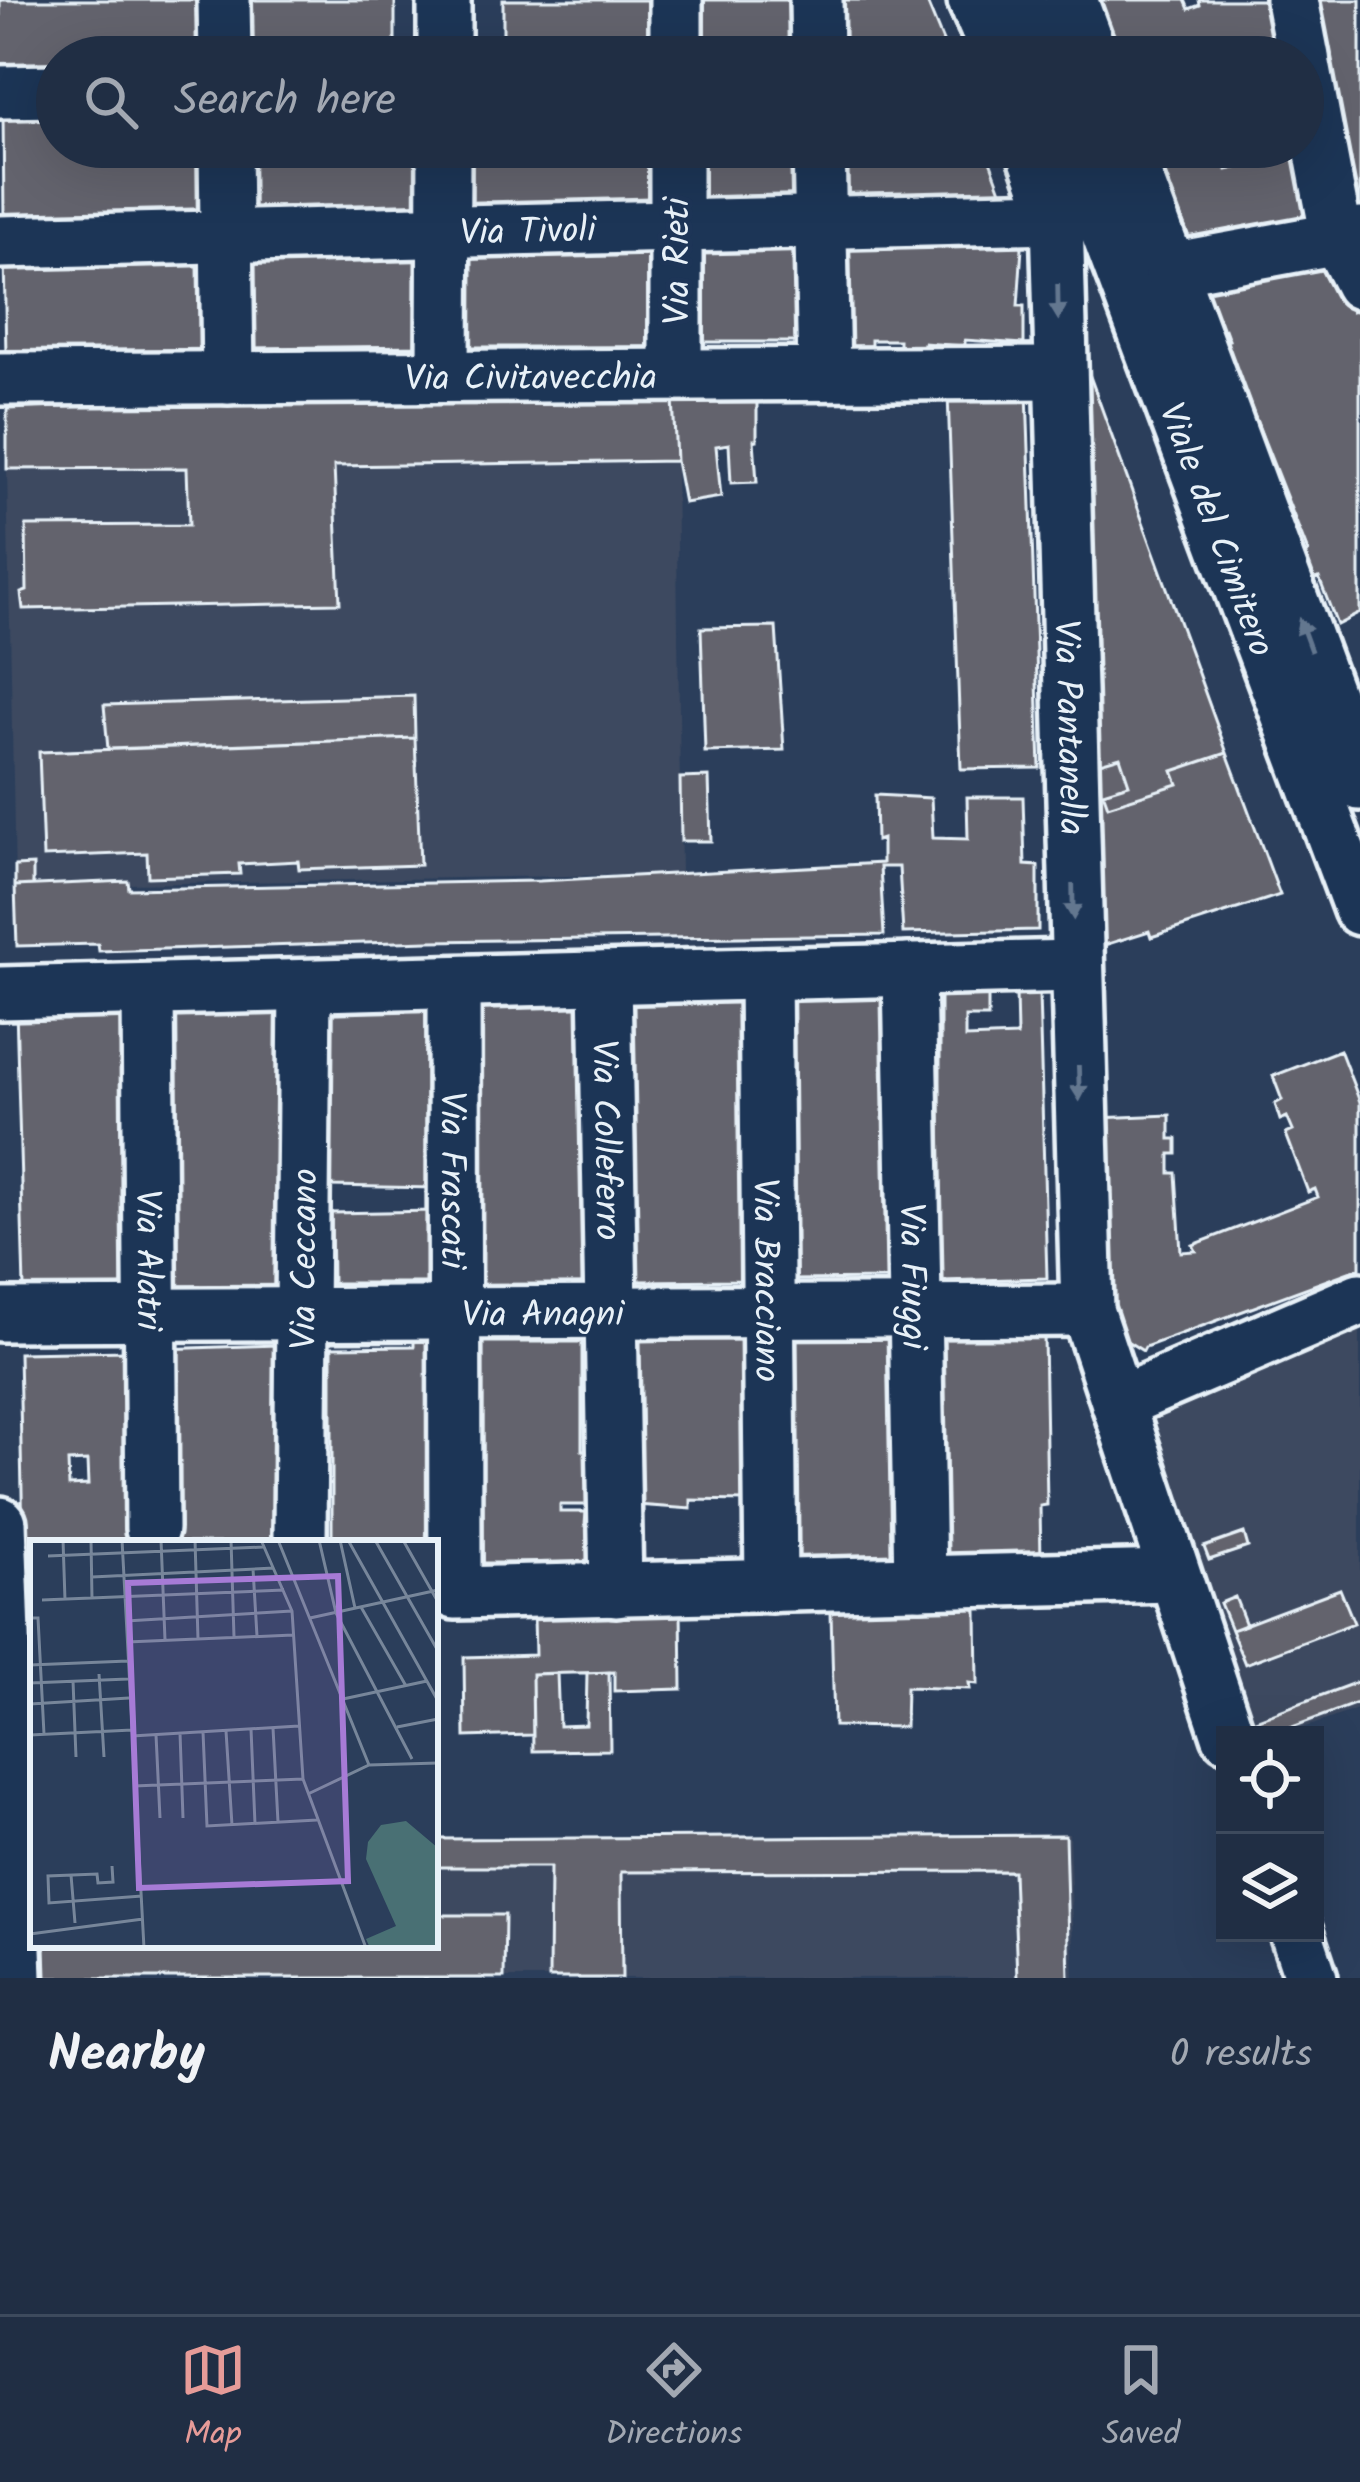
<!DOCTYPE html>
<html lang="en">
<head>
<meta charset="utf-8">
<style>
	:root { --surface:#202e44; --page:#2d3a4f; --text:#f1f3f6; --muted:#a2a8b2; --line:#3d4a5d; --accent:#e69b98 }
	body { margin:0; font-family:Kalam,sans-serif; background:var(--page); color:var(--text) }
	.controls { position:absolute; right:36px; bottom:36px; display:grid; overflow:hidden; border-radius:0px; box-shadow:0 12px 48px #0002 }
	.controls button { width:108px; height:108px; display:grid; place-items:center; padding:0; border:0; border-bottom:3px solid var(--line); background:var(--surface); color:var(--text); font:60px sans-serif }
	.list { margin:0; padding:0; list-style:none }
	h2 { display:flex; justify-content:space-between; align-items:center; height:156px; margin:0; padding:0 48px; font-size:51px }
	h2 small { font-size:39px; font-weight:400; color:var(--muted) }
	.icon { flex:none; width:66px; height:66px; fill:none; stroke:currentColor; stroke-width:2; stroke-linecap:round; stroke-linejoin:round }
	.map { position:relative; flex:none; width:1360px; height:1978px; overflow:hidden }
	.search { position:absolute; background:var(--surface); box-shadow:0 12px 48px #0002; left:36px; right:36px; top:36px; height:132px; display:flex; align-items:center; gap:30px; box-sizing:border-box; padding:0 42px; border-radius:66px; color:var(--muted); font-size:45px }
	.sheet { height:336px; background:var(--surface) }
	nav { display:flex; justify-content:space-around; align-items:center; box-sizing:border-box; height:168px; border-top:3px solid var(--line); background:var(--surface); font-size:33px; color:var(--muted) }
	nav a { display:grid; justify-items:center; gap:6px }
	nav .on { color:var(--accent) }
	.map>svg:first-child { display:block }
	.built { fill:#3c4960 }
	.building { fill:#63646d; stroke:#e8f1f8; stroke-width:3; fill-rule:evenodd }
	.lines { fill:none; stroke-linecap:round; stroke-linejoin:round }
	.minor-casing { stroke:#e8f1f8; stroke-width:60 }
	.minor { stroke:#1d3557; stroke-width:51 }
	.oneway { fill:#64778f }
	.labels { text-anchor:middle; stroke-width:10; stroke-linejoin:round; paint-order:stroke }
	.street-label { font-size:36px; fill:#e8f1f8; stroke:#1d3557 }
	.inset-road { fill:none; stroke:#77869a; stroke-width:3 }
	.view { fill:#a77bd6; fill-opacity:0.15; stroke:#a77bd6; stroke-width:6 }
	.inset-edge { fill:none; stroke:#e8f1f8; stroke-width:6 }
</style>
</head>
<body>
<div class="map">
<svg width="1360" height="1978" viewBox="0 0 1360 1978">
	<rect width="100%" height="100%" fill="#2b3e5b"/>
	<filter id="ink" filterUnits="userSpaceOnUse"><feTurbulence type="fractalNoise" baseFrequency=".00833" numOctaves="2"/><feDisplacementMap in="SourceGraphic" scale="24" xChannelSelector="R" yChannelSelector="G"/><feConvolveMatrix kernelMatrix="1 2 1 2 8 2 1 2 1" color-interpolation-filters="sRGB"/></filter>
	<g filter="url(#ink)">
		<path class="built" d="M676 461 681 874 15 886 7 469Z
			M1360 1326V1708L1284 1735H1250L1148 1422 1165 1396Z
			M1069 1833 1074 1978H40V1945H435V1840Z"/>
		<path class="building" d="M0 0H201V57H57V70L0 71Z
			M236 0H395V57H239Z
			M503 0H654V57H503Z
			M691 0H800L802 57H691Z
			M840 0H926L949 56 842 57Z
			M1094 0H1185L1189 9 1200 5 1199 0H1276L1286 57H1115Z
			M1311 0H1360V219L1352 221Z
			M57 108V147H212V213L4 220 3 110Z
			M242 147H426V206L243 207Z
			M469 147H656L657 201 471 206Z
			M693 147H806L807 203 694 201Z
			M844 147H985L1002 193 845 197Z
			M1152 147H1221L1227 170 1249 165 1246 147H1302L1316 225 1194 249Z
			M840 233H1023L1018 306H1024V344L965 340V346L924 343 923 347 899 348V340H871V347H840Z
			M214 243 216 355H6L4 257Z
			M802 243V342H696L693 246Z
			M663 245 666 347H468L467 248Z
			M244 248H428L429 346 246 348Z
			M1332 260 1352 311 1358 309 1360 314V613L1337 625 1319 578 1313 580 1303 555 1308 552 1225 341 1229 340 1225 329 1218 332 1203 293 1209 291 1207 284Z
			M1087 368 1227 753 1173 771 1178 784 1108 806 1103 792 1129 784 1120 757 1086 767 1068 370Z
			M672 377 749 382V400L757 402V440H754L757 482 731 483 729 444 716 446 721 497 684 503 676 461Z
			M659 386 673 397 676 461 334 466 340 603 23 609 21 593 27 591 26 526 189 525 187 468 7 469V409Z
			M1027 392 1040 768 961 769 948 394Z
			M776 627 784 750 705 752 701 628Z
			M414 696 415 738 108 749 104 705Z
			M415 738 420 865 299 869 298 861 239 864 240 874 148 877 147 853 43 857 39 752Z
			M1227 753 1280 895 1151 937 1149 931 1092 949 1086 767 1120 757 1129 784 1103 792 1108 806 1178 784 1173 771Z
			M709 777 711 841H681L680 778Z
			M875 795 931 798 933 838 968 839 967 797H1023L1025 865 1038 866V930L903 933 899 867H880L884 935 429 941 99 951 98 944 17 946 15 886 128 881 129 889 539 881 882 863V839L876 841Z
			M33 865V885L15 886V866Z
			M891 991 893 1279 786 1280 783 995Z
			M627 992 743 995 742 1280 638 1281Z
			M1016 992 1039 993 1047 1278 940 1281V995H988V1017H965V1038L1017 1036Z
			M277 999 282 1290 175 1288 164 1005Z
			M580 1001 588 1289H479L476 1003Z
			M435 1003V1188L330 1186 327 1007Z
			M127 1008V1287L24 1288 16 1009Z
			M1340 1050 1360 1102V1268L1145 1347 1143 1351 1106 1328 1097 1118 1170 1115V1139H1177V1154H1170V1173H1176L1181 1252 1196 1251 1193 1245 1318 1197 1315 1189 1308 1192 1286 1134 1293 1131 1287 1117 1280 1120 1275 1104 1282 1100 1273 1076Z
			M434 1211V1283H332L331 1213Z
			M692 1331 749 1334 751 1401 744 1400 745 1501 691 1500V1509L637 1505 636 1341 694 1340Z
			M943 1335H1044L1047 1505 1040 1506 1041 1562 943 1563Z
			M891 1337 894 1560H788V1338Z
			M414 1341H439L435 1543H332V1347L414 1346Z
			M481 1342H582V1450H587V1459L592 1460 591 1505H560V1512H586L585 1525H591V1569L546 1568V1563H480Z
			M277 1345 284 1543H170L163 1349Z
			M129 1351 133 1543H33V1584H24L19 1353ZM87 1461 88 1485 69 1486 68 1462Z
			M1244 1533 1248 1547 1209 1560 1204 1547Z
			M1340 1589 1354 1623 1245 1664 1231 1630Z
			M1235 1597 1246 1625 1231 1630 1220 1603Z
			M841 1606H973L977 1611 978 1684 969 1683 970 1689 906 1687 905 1727 834 1726 831 1612H842Z
			M681 1608 682 1689 614 1691V1672L532 1674 533 1735 465 1737 464 1657 535 1655 534 1617 607 1616V1609Z
			M609 1672 610 1750 533 1751 532 1674 557 1673 559 1726 586 1725 587 1673Z
			M1360 1681V1702L1271 1735H1261L1255 1720Z
			M1065 1835 1069 1978H1017L1013 1871 621 1872 622 1978H549L550 1867H435V1839Z
			M435 1915H505L504 1978H46L45 1945H435Z"/>
		<g class="lines">
			<g class="minor-casing">
				<g id="minor">
					<path d="M224 0 225 57"/>
					<path d="M816 0 817 57"/>
					<path d="M974 0 999 57"/>
					<path d="M1019 0 1041 57"/>
					<path d="M1071 0 1092 57"/>
					<path d="M1292 0 1303 57"/>
					<path d="M444 57V0"/>
					<path d="M676 57V0"/>
					<path d="M1303 59 1337 238 1360 283"/>
					<path d="M0 92 57 91"/>
					<path d="M225 147 228 378"/>
					<path d="M819 147 824 374"/>
					<path id="s1" d="M1032 147 1057 217 1087 1310 1228 1735"/>
					<path id="s2" d="M1075 147 1360 909"/>
					<path d="M1125 147 1360 784"/>
					<path id="s3" d="M0 242 1057 217"/>
					<path d="M1170 269 1360 234"/>
					<path d="M676 374V147"/>
					<path d="M443 376 444 147"/>
					<path id="s4" d="M0 379 1060 373"/>
					<path id="s5" d="M909 970 920 1582"/>
					<path id="s6" d="M765 974 771 1586"/>
					<path id="s7" d="M605 978 616 1590"/>
					<path id="s8" d="M454 982 455 1593 1173 1576"/>
					<path id="s9" d="M148 990 152 1529"/>
					<path d="M0 993 1075 966"/>
					<path id="s10" d="M0 1315 1087 1310"/>
					<path d="M1118 1403 1360 1299"/>
					<path d="M0 1523 16 1978"/>
					<path id="s11" d="M300 1535 305 986"/>
					<path d="M1296 1933 1311 1978"/>
				</g>
			</g>
			<use href="#minor" class="minor"/>
		</g>
		<defs><path id="oneway-solid" d="M-6-.8H1V-3.2L6.5 0L1 3.2V.8H-6Z" transform="scale(3)"/></defs>
		<g class="oneway">
			<use href="#oneway-solid" transform="translate(1058 302) rotate(89)"/>
			<use href="#oneway-solid" transform="translate(1305 635) rotate(-110)"/>
			<use href="#oneway-solid" transform="translate(1073 902) rotate(89)"/>
			<use href="#oneway-solid" transform="translate(1079 1083) rotate(88)"/>
		</g>
	</g>
	<g class="labels">
		<g class="street-label">
			<text dy="13" stroke="none"><textPath href="#s3" startOffset="528">Via Tivoli</textPath></text>
			<text transform="translate(676 261) rotate(-90)" y="13">Via Rieti</text>
			<text dy="13" stroke="none"><textPath href="#s4" startOffset="531">Via Civitavecchia</textPath></text>
			<text dy="13" stroke="none"><textPath href="#s2" startOffset="408">Viale del Cimitero</textPath></text>
			<text dy="13" stroke="none"><textPath href="#s1" startOffset="585">Via Pantanella</textPath></text>
			<text dy="13" stroke="none"><textPath href="#s7" startOffset="162">Via Colleferro</textPath></text>
			<text dy="13" stroke="none"><textPath href="#s8" startOffset="198">Via Frascati</textPath></text>
			<text dy="13" stroke="none"><textPath href="#s9" startOffset="270">Via Alatri</textPath></text>
			<text dy="13" stroke="none"><textPath href="#s11" startOffset="276">Via Ceccano</textPath></text>
			<text dy="13" stroke="none"><textPath href="#s5" startOffset="306">Via Fiuggi</textPath></text>
			<text dy="13" stroke="none"><textPath href="#s6" startOffset="306">Via Bracciano</textPath></text>
			<text dy="13" stroke="none"><textPath href="#s10" startOffset="543">Via Anagni</textPath></text>
		</g>
	</g>
	<g transform="translate(30 1540)">
		<rect width="408" height="408" fill="#2b3e5b"/>
		<path d="M376 281 408 308V408H340L336 399 366 386 336 319 338 302 351 285Z" fill="#497074"/>
		<path class="inset-road" d="M33 0 35 60M61 0 62 59M92 0 114 408M131 0 135 100M165 0 168 99M201 0 204 97M231 0 262 71 273 239 336 408M248 0 339 225M289 0 306 73 382 219M310 0 325 68M318 0 408 161M345 0 408 111M373 0 408 62M18 16 233 7M223 29 227 96M62 37 244 28M12 60 254 50M331 67 376 146M0 78H8L14 194M280 78 408 50M96 81 262 71M97 102 263 95M0 125 98 121M69 134 74 217M43 141 46 217M0 143 98 139M313 159 397 141M0 164 99 158M367 187 408 179M243 188 248 282M221 189 225 284M196 191 202 285M173 192 177 286 287 280M150 193 153 278M0 195 102 190M126 195 130 278M102 196 269 186M104 246 273 239M278 254 339 225 408 223M82 326 83 342 68 343 67 334 18 336 19 363 112 356M41 335 45 383M0 394 113 379"/>
		<path class="view" d="M308 36 318 341 109 348 98 43Z"/>
		<rect width="408" height="408" class="inset-edge"/>
	</g>
</svg>
<div class="controls">
<button><svg class="icon" aria-label="locate" viewBox="0 0 24 24"><circle cx="12" cy="12" r="6"/><path d="M12 2v4M12 18v4M2 12h4M18 12h4"/></svg></button>
<button><svg class="icon" aria-label="layers" viewBox="0 0 24 24"><path d="M12 4l9 5-9 5-9-5zM3 14l9 5 9-5"/></svg></button>
</div>
<div class="search"><svg class="icon" aria-label="search" viewBox="0 0 24 24"><circle cx="10" cy="10" r="6"/><path d="M15 15l6 6"/></svg>Search here</div>
</div>
<section class="sheet">
<h2>Nearby<small>0 results</small></h2>
<ul class="list">
</ul>
</section>
<nav>
<a class="on"><svg class="icon" aria-label="map" viewBox="0 0 24 24"><path d="M3 6l6-2 6 2 6-2v14l-6 2-6-2-6 2zM9 4v14M15 6v14"/></svg>Map</a>
<a><svg class="icon" aria-label="directions" viewBox="0 0 24 24"><path d="M12 3l9 9-9 9-9-9zM9 14v-3h6M13 9l2 2-2 2"/></svg>Directions</a>
<a><svg class="icon" aria-label="saved" viewBox="0 0 24 24"><path d="M7 4h10v16l-5-4-5 4z"/></svg>Saved</a>
</nav>
</body>
</html>
